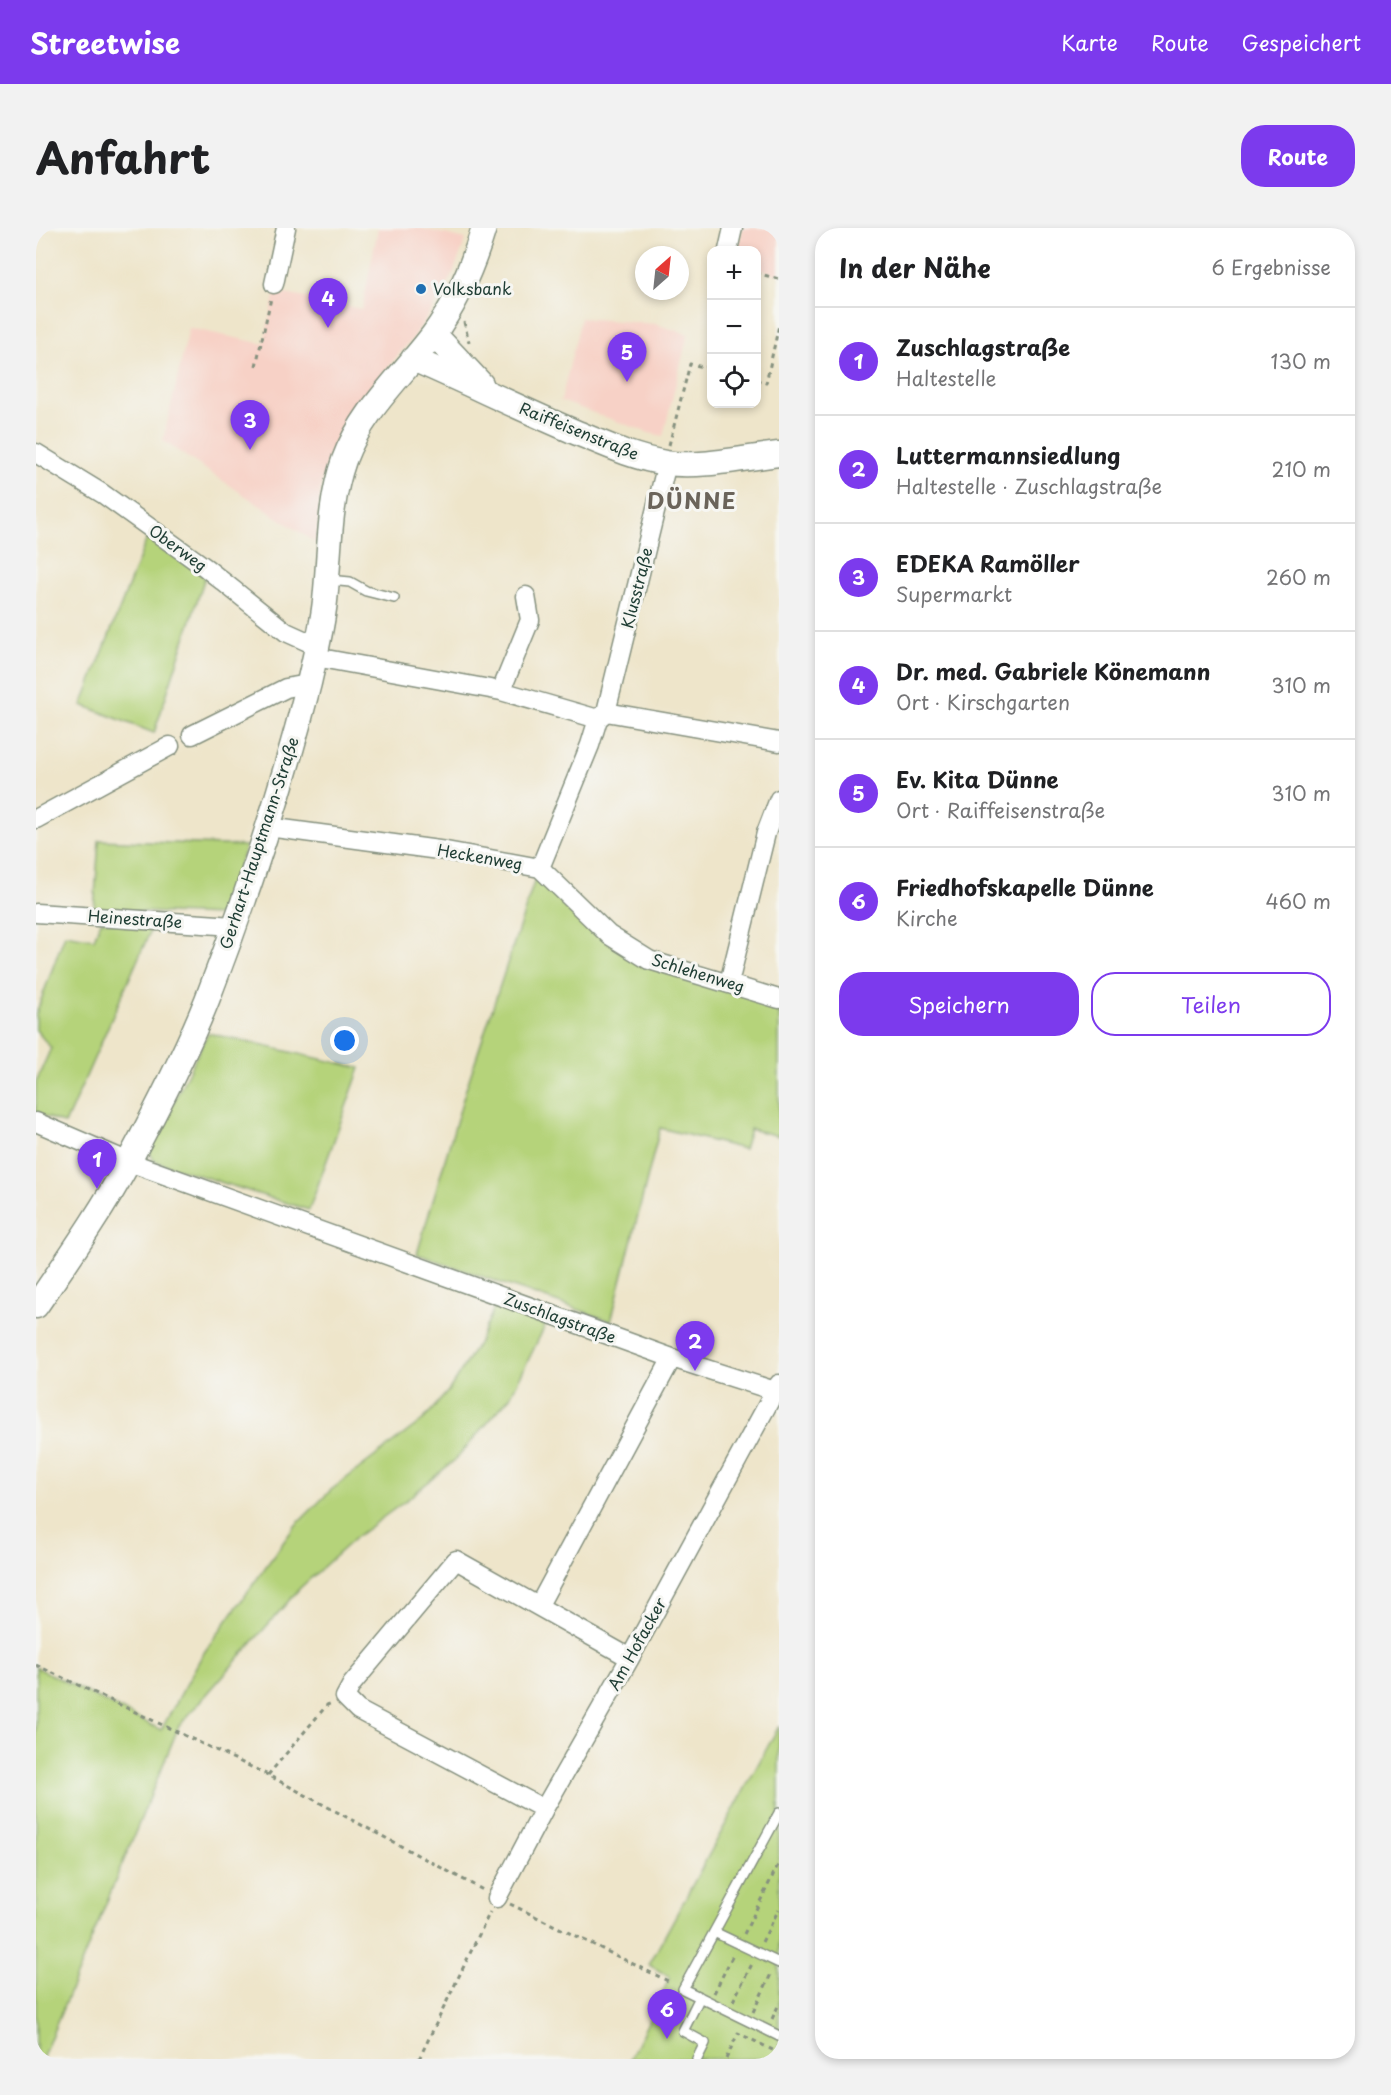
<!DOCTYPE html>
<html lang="de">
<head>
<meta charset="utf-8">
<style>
	:root { --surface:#fff; --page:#f2f2f2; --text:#202124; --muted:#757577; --line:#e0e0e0; --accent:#7c3aed }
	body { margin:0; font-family:"Playpen Sans",sans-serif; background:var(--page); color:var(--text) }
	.controls { position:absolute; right:18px; top:18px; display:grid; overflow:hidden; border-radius:12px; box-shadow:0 3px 9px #0003 }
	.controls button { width:54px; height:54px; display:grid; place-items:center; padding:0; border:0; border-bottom:2px solid var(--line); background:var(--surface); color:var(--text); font:30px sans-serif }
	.compass { position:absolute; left:599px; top:18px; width:54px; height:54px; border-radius:50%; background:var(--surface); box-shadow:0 3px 9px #0003; rotate:27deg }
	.you { position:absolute; left:309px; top:813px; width:21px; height:21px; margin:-15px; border:4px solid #fff; border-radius:50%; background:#1a73e8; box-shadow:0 0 0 9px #1a73e833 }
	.badge { display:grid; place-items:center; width:39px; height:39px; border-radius:50%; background:var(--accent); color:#fff; font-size:20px; font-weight:700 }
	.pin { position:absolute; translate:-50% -50px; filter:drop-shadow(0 2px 3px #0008) }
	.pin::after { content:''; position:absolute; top:32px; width:21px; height:18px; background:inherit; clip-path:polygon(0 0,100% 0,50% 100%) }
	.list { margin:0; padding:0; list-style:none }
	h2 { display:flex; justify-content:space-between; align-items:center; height:78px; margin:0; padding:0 24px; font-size:26px }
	h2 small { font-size:20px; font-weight:400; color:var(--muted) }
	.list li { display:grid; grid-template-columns:39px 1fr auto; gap:18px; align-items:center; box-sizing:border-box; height:108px; padding:0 24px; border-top:2px solid var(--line) }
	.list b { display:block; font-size:22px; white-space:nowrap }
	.list p { margin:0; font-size:20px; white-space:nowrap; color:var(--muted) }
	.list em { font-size:20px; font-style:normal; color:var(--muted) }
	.actions { display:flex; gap:12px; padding:18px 24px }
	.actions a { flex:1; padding:14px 0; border:2px solid var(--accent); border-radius:24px; text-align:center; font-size:21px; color:var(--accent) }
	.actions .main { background:var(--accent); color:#fff }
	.icon { flex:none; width:33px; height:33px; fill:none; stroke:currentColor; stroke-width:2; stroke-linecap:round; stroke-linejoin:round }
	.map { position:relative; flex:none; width:743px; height:1831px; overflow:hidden; border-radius:24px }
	header { display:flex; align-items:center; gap:36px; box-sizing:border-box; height:84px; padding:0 30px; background:var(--accent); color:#fff }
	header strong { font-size:28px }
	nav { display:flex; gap:33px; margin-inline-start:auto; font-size:21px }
	.intro { display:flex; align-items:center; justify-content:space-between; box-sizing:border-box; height:144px; padding:0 36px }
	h1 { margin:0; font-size:42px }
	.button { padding:15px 27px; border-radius:24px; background:var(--accent); color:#fff; font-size:21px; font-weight:700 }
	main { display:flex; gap:36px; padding:0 36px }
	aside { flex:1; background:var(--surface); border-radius:24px; box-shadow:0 3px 9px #0003 }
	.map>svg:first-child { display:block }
	.built { fill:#f7d1c6 }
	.green { fill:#b5d37a; stroke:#6a8857; stroke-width:1.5 }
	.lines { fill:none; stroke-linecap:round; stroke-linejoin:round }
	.lane-casing { stroke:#86917f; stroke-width:12 }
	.street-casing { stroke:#86917f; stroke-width:21 }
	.secondary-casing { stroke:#86917f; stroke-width:27 }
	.path { stroke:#86917f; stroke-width:3; stroke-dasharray:4.5 4.5; stroke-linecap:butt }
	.lane { stroke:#fff; stroke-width:9 }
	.street { stroke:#fff; stroke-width:18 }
	.secondary { stroke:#fff; stroke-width:24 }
	.poi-dot { fill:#1f6fb2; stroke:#f6f6f2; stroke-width:2 }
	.labels { text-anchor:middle; stroke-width:6; stroke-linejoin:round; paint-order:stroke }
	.poi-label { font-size:16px; fill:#1f3d34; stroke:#f6f6f2; text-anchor:start }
	.street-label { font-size:16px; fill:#1f3d34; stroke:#f6f6f2 }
	.district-label { font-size:22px; font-weight:bold; letter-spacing:1.5px; fill:#6b645a; stroke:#f6f6f2 }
</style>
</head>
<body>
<header>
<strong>Streetwise</strong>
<nav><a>Karte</a><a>Route</a><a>Gespeichert</a></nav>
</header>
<div class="intro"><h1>Anfahrt</h1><a class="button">Route</a></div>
<main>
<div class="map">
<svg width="743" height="1831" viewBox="0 0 743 1831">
	<rect width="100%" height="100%" fill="#f6f6f2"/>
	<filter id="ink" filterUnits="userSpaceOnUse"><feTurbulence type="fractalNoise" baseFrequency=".0167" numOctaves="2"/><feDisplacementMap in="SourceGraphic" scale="12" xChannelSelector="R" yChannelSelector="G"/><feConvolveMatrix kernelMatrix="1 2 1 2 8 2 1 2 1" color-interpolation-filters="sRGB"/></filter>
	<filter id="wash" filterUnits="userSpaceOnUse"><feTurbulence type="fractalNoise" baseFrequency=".008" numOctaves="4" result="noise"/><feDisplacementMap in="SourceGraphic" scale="24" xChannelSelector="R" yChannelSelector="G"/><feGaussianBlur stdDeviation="1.35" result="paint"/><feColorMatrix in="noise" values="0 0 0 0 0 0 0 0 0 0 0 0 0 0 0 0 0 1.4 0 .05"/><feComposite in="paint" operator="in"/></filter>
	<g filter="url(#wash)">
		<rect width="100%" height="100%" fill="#eee5ca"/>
		<path class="built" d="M342 0H384L430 11 417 45 395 83 377 110 327 168 304 202 292 230 285 257 280 315 127 213 153 100 228 116 239 64 326 81Z
			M707 0H743V47L721 40 720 22H701Z
			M545 90 619 96 652 106 627 208 613 205 525 173Z"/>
		<path class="green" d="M112 308 169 349 118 505 46 477Z
			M63 612 210 618 185 687 58 682Z
			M501 645 571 710 743 776V908L714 901 708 921 624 900 575 1093 381 1026 429 864Z
			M65 693 117 697 29 896 0 885V854L15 820 0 802V786L29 706 58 711Z
			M172 805 324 840 273 982 118 933 113 923Z
			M460 1076 511 1094 474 1169 420 1231 368 1274 320 1309 264 1360 143 1498 6 1831H0V1439L125 1502 167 1426 259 1298 295 1262 388 1191 413 1162 443 1114Z
			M743 1498V1831H594L634 1749 613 1737Z"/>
	</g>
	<g filter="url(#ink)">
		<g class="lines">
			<g class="lane-casing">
				<path id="lane" d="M293 352 314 354 330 363 358 370
					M743 1585 647 1761 743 1808
					M678 1704 743 1735
					M661 1831 669 1815 647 1803 664 1769"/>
			</g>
			<g class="street-casing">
				<path id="street" d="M692 22 697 0
					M238 56 250 0
					M0 225 67 266 170 340 250 404 281 418
					M279 429 465 463 562 491
					M465 463 494 392 490 368
					M570 484 743 514
					M156 507 250 460 272 456
					M0 591 134 518
					M232 599 410 623 504 640
					M504 640 554 517 562 491 570 484 631 235
					M504 640 573 707 613 732 743 771
					M0 685 198 698
					M693 755 730 605 743 571
					M0 894 93 934 636 1130 739 1163 743 1156
					M503 1377 636 1130
					M508 1581 322 1482 309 1469 316 1456 420 1332 594 1430
					M461 1670 508 1581 594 1430 739 1163"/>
			</g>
			<g class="secondary-casing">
				<path id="secondary" d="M398 106 445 156
					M377 131C432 155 485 181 539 204 568 216 598 230 630 235 663 240 709 230 743 226
					M0 1078C32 1031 66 983 93 933 121 881 149 827 171 772 211 669 246 562 273 455 279 428 286 401 289 373 294 327 292 277 308 232 326 183 366 148 397 107 420 76 437 37 448 0"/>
			</g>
			<path class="path" d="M720 45 743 51
				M428 94 433 114
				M220 138 235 70
				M720 152 730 155 743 97
				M633 217 654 136 676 141
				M0 1437 232 1547 447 1662
				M232 1547 291 1477 296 1475
				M474 1676 632 1753
				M708 1706 743 1635
				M726 1714 743 1681
				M678 1765 698 1725
				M697 1773 717 1734
				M717 1784 736 1744
				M736 1791 743 1776
				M383 1831 454 1684
				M690 1831 702 1805 743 1825"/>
			<use href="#lane" class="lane"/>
			<use href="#street" class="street"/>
			<use href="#secondary" class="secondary"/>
		</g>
	</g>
	<circle class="poi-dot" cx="385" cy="61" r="6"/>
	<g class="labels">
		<g class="poi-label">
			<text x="397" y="67">Volksbank</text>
		</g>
		<g class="street-label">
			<text transform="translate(543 203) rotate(22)" y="6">Raiffeisenstraße</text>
			<text transform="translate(142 320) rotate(36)" y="6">Oberweg</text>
			<text transform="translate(601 360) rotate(-76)" y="6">Klusstraße</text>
			<text transform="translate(223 615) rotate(-72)" y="6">Gerhart-Hauptmann-Straße</text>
			<text transform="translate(444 629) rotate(10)" y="6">Heckenweg</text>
			<text transform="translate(99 691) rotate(4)" y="6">Heinestraße</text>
			<text transform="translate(662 745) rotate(17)" y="6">Schlehenweg</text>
			<text transform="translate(524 1090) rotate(20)" y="6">Zuschlagstraße</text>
			<text transform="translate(601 1416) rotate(-61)" y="6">Am Hofacker</text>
		</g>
		<g class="district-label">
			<text x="656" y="281">DÜNNE</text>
		</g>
	</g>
</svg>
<div class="controls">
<button>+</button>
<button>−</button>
<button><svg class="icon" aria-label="locate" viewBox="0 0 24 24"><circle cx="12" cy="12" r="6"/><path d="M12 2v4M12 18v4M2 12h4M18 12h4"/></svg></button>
</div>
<svg class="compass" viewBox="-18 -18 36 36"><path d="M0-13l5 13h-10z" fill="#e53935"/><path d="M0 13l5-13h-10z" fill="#757577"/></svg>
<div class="you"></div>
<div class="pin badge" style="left:61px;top:961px">1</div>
<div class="pin badge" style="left:659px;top:1143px">2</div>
<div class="pin badge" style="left:214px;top:222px">3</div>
<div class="pin badge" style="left:292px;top:100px">4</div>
<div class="pin badge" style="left:591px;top:154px">5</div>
<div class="pin badge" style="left:631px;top:1811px">6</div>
</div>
<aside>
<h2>In der Nähe<small>6 Ergebnisse</small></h2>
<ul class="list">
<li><span class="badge">1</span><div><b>Zuschlagstraße</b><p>Haltestelle</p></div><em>130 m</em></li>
<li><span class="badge">2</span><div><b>Luttermannsiedlung</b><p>Haltestelle · Zuschlagstraße</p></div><em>210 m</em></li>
<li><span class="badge">3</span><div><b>EDEKA Ramöller</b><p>Supermarkt</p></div><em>260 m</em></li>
<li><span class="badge">4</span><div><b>Dr. med. Gabriele Könemann</b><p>Ort · Kirschgarten</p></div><em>310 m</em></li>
<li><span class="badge">5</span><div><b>Ev. Kita Dünne</b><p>Ort · Raiffeisenstraße</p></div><em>310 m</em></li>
<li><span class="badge">6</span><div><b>Friedhofskapelle Dünne</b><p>Kirche</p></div><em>460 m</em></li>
</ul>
<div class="actions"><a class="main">Speichern</a><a>Teilen</a></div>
</aside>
</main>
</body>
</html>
